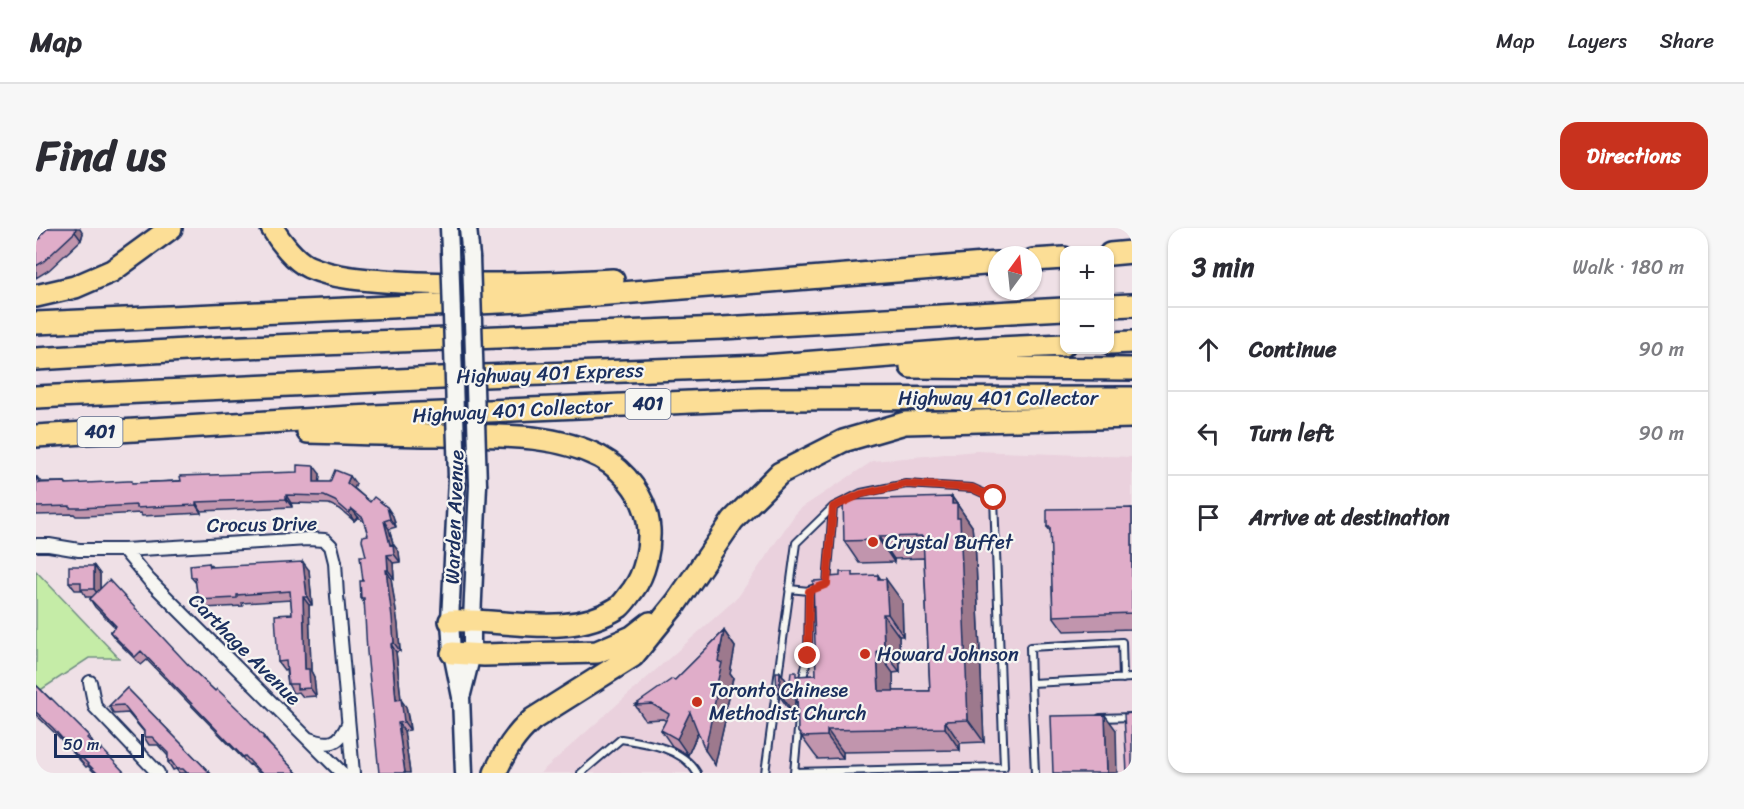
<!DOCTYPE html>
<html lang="en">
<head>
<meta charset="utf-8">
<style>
	:root { --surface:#fff; --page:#f7f7f7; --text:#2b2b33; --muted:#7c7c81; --line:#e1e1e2; --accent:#c8321e }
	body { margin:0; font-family:Sriracha,sans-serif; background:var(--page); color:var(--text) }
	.controls { position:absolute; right:18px; top:18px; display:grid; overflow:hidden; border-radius:12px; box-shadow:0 2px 4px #0004 }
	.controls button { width:54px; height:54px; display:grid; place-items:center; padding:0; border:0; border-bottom:2px solid var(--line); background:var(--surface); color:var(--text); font:30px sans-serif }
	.compass { position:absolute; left:952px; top:18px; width:54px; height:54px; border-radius:50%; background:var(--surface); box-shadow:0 2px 4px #0004; rotate:15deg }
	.scale { position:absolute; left:18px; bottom:15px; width:90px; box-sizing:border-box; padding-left:6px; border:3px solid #1b2f5e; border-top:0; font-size:16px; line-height:21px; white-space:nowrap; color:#1b2f5e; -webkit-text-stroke:4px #f6f6f2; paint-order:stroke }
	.stop { position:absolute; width:18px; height:18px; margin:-14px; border:4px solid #c8321e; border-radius:50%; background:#fff }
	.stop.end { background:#c8321e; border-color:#fff; box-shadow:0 2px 6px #0008 }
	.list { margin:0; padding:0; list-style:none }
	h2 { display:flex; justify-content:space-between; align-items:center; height:78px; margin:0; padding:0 24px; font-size:26px }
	h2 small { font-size:20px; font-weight:400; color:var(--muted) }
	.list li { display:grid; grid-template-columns:39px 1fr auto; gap:18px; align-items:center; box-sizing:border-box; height:84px; padding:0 24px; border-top:2px solid var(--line) }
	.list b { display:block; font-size:22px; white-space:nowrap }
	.list em { font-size:20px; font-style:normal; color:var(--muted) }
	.icon { flex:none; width:33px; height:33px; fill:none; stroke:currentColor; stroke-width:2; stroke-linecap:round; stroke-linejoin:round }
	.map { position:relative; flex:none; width:1096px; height:545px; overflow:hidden; border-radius:18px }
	header { display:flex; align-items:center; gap:36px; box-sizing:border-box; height:84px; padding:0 30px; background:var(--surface); border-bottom:2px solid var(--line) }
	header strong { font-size:28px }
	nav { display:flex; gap:33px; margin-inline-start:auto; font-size:21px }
	.intro { display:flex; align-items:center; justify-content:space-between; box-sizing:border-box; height:144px; padding:0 36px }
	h1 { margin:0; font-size:42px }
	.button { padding:15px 27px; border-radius:18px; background:var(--accent); color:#fff; font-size:21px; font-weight:700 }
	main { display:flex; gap:36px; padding:0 36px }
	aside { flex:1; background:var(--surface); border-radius:18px; box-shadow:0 2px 4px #0004 }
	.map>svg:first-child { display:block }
	.built { fill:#ead1dd }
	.green { fill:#c5eca7; stroke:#708e82; stroke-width:1.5 }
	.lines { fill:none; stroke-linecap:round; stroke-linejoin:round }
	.lane-casing { stroke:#1b2f5e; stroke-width:10 }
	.street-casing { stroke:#1b2f5e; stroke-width:16 }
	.secondary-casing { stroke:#1b2f5e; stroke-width:21 }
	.highway-casing { stroke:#1b2f5e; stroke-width:26 }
	.lane { stroke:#f6f6f2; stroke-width:6 }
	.street { stroke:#f6f6f2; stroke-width:12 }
	.secondary { stroke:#f6f6f2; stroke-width:16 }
	.highway { stroke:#fcde96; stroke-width:21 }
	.secondary-bridge-casing { stroke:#1b2f5e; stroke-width:21; stroke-linecap:butt }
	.secondary-bridge { stroke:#f6f6f2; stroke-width:16 }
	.wall { fill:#c195ad; stroke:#1b2f5e; stroke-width:1.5 }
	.shaded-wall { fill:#9d798d; stroke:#1b2f5e; stroke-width:1.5 }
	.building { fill:#e0adc9; stroke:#1b2f5e; stroke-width:1.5 }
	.route { stroke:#c8321e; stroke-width:8 }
	.poi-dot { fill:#c8321e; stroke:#f6f6f2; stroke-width:2 }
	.labels { text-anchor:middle; stroke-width:4.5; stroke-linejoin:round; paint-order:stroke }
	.shield { fill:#f6f6f2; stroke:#5d6b8a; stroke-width:1.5 }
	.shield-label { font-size:18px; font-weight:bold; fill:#1b2f5e }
	.street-label { font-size:20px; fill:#1b2f5e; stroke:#f6f6f2 }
	.poi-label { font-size:20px; fill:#1b2f5e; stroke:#f6f6f2; text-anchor:start }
</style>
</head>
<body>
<header>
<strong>Map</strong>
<nav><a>Map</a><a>Layers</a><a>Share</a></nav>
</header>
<div class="intro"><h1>Find us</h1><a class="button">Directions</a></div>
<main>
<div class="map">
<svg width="1096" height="545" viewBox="0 0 1096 545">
	<rect width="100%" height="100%" fill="#efe0e6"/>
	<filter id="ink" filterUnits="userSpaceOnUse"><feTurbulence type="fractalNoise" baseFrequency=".0167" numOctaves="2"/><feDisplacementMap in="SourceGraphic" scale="12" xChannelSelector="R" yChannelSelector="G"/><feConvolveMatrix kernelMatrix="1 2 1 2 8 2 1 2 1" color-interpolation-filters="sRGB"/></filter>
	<g filter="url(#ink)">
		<path class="built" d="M940 223 1096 229V545H504L702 369 762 282 837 233Z"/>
		<path class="green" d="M0 343 83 430H53L0 465Z"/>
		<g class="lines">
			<g class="lane-casing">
				<path id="lane" d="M753 361 773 363
					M995 455 994 419 1086 414 1087 451
					M1064 490 1096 489
					M758 544 968 539 958 270 936 260 870 256 825 265 797 279 791 356 773 362 772 428 766 454
					M545 545 585 511C611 515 647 520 661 545
					M729 545 760 315 797 279
					M758 545 763 491
					M999 545 995 455 1096 450"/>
			</g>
			<g class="street-casing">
				<path id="street" d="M0 317H13L43 322H88L272 311 289 312 295 318 299 334 301 368 317 545
					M88 322 113 352 306 545
					M54 454 59 479 122 545
					M273 511C293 518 303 517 312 496"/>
			</g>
			<g class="secondary-casing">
				<path id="secondary" d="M413 0 414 22
					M432 0 435 29
					M421 250 414 393 416 425 425 469 428 545
					M426 466 436 426V392L442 257"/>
			</g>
			<g class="highway-casing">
				<path id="highway" d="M236 0C244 13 259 33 273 39 301 51 333 52 363 54 434 58 505 56 577 52
					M1074 26 1096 24
					M997 32 1028 30
					M0 68 39 59 76 43 135 0
					M1074 78 1096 77
					M0 95 485 73 961 35
					M1074 115 1096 114
					M0 131 183 120 686 100 1028 81
					M875 139 1096 141
					M0 169 448 148 728 138 942 121 1028 117
					M272 204C316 205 360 207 404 207 457 208 516 204 564 229 590 243 611 271 613 301 614 321 609 346 597 362 593 367 588 375 583 379 532 412 469 390 414 393
					M0 208 315 189 723 171 1096 170
					M416 425 448 427 561 424 596 409 614 395
					M459 545C469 523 479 507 497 491L597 428 640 375 697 292 744 245 807 213 869 195 1096 189"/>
			</g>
			<use href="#lane" class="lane"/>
			<use href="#street" class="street"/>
			<use href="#secondary" class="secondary"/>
			<use href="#highway" class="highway"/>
			<g class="secondary-bridge-casing">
				<path id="secondary-bridge" d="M414 22 421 250
					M435 29 442 257"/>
			</g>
			<use href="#secondary-bridge" class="secondary-bridge"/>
		</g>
		<path class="wall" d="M12 0 47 5 45 12 13 42 0 50V13L5 11Z
			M284 246 283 254 320 256 318 260 334 274 357 288 360 299 353 301 357 316 363 324 364 334 357 335 358 350H355L362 397 364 423 360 424 365 472 370 479 373 493 374 502 368 503 374 545 328 375 325 370 332 307 328 294 322 289 318 293 304 281 293 276 255 275 256 279 165 283V285L106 288 104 285 49 288H40L38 286 0 287V249H1L5 254H29L31 256 98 255Z
			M916 269 936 298 937 308 939 312 948 514 924 515V522L807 524V530L782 531 778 526 762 504 761 475 759 472 758 486H756L741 464 744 444 754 458 762 448 780 447 793 352 820 348 845 351 866 373 867 408H863L864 444 857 445V463H894L888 330 858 331V334L823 335 808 313Z
			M1096 280V401L1028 403 1017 388 1015 304 1011 299Z
			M173 335 176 339 273 342 276 377H273L275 443 278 449 280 468 267 469 263 464 257 465 252 456 250 441 248 442 242 434 256 386 255 372 206 375 207 378 167 380 162 372 160 355 155 349Z
			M58 338 64 346V361L159 444 228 509 234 517 261 545H223L214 536 213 537 111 432 105 437 80 412 74 404 79 399 59 379 54 371 56 369H50L46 362H39L33 354Z
			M688 403 699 419 694 446 697 450 689 482 691 484 679 537 662 505 652 527 636 518 625 502 630 493 627 491 609 492 599 477 639 452Z
			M0 457 53 508 58 517 64 523 89 545H59L52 538 50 539 22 508 0 487Z
			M91 460 174 545H143L140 541 137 542 132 534V528L122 517H113L108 509V504L92 485 78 486 73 478Z"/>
		<path class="shaded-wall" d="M39 0H44L47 5 45 12 39 4Z
			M278 238 284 246 283 262 278 254Z
			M314 248 320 256 317 263 311 255Z
			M250 267 255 275 256 279 250 271Z
			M916 269 936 298 937 308 939 312 948 514 932 492Z
			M160 274 165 283V285L160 277Z
			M351 279 357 288 360 299 354 291Z
			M316 281 322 289 318 293 313 285Z
			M348 293 353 301 357 316 363 324 364 334 358 326 354 317Z
			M843 309 858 331V334L843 312Z
			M351 327 357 335 358 350 352 342Z
			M267 334 273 342 276 377 271 369Z
			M58 338 64 346V369L58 361Z
			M350 342 355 350 362 397 364 423 358 415Z
			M842 347 851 360 850 351 866 373 867 408 852 386 842 351Z
			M267 369 273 377 275 443 278 449 280 468 274 460 269 441Z
			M847 386 863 408 864 444 848 423Z
			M688 403 699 419 694 446 697 450 689 482 691 484 679 537 669 522 682 433Z
			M355 416 360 424 365 472 370 479 374 502 368 494 360 472Z
			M841 423 857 445 858 484 843 463Z
			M744 444 758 463H753L759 472 758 486 743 464Z
			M654 484 664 499 652 527 641 511Z
			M1069 487 1080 502 1081 545H1071Z
			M909 493 924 515V522L909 500Z
			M362 495 368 503 374 545H369Z
			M791 502 807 524V530L791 508Z"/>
		<path class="building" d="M12 0H40L39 4 7 34 0 38V13L5 10 3 9Z
			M261 237 278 238V254H294L299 242 314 248 311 255 334 274 338 269 351 279 354 291 348 293 354 317 357 316 358 326 351 327 352 342H350L356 389 358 415 355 416 360 472 365 471 367 485 368 494 362 495 369 545H343L331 424 328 370H325L324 353H327L324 328H330L326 312 327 308 332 307 327 290 316 281 313 285 299 273 288 268 250 267V271L160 274V277L116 279 100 280V277L44 280H34V278L0 279V249H1L3 255 29 254 30 256 92 253H96V255L145 253 144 248 261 244Z
			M916 269V276H921V290H924L932 492 909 493V500L791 502V508L767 509 762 504 761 463H753L755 444H760V448L780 447 777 353 793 352V349L804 348V344H817V348L842 347V351H850L852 386H847L848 423H841L843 463H894L887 308 843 309V312L808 313 807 272Z
			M1096 280V385L1017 388 1014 299H1011V281Z
			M267 334 271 369H267L269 441H273L274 460 261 461V456H252L250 433 242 434 239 387 256 386 254 363 201 367V370L162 372 159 349H155L154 337 173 335 174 339Z
			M33 338H58V361H45V354H33Z
			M73 352 159 444 179 463 181 461 205 484 228 509 227 510 261 545H225L209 528 207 529 105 423 99 429 74 404 80 398 54 371Z
			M688 403 682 433 686 435 678 468 680 469 669 522 654 484 641 511 625 502 633 486 616 476 599 477 636 451 639 452Z
			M740 444H744L743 464H741Z
			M0 457 14 471 15 470 53 508 51 510 64 523 66 521 89 545H61L46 530 44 531 17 500 0 484Z
			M91 460 174 545H151L147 541H141L135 533 132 534V525L116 509H108V503L87 477 73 478Z
			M1096 485V545H1091L1088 486Z
			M1069 487 1071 545H1017L1015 488Z"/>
	</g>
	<g class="lines" filter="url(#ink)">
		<path class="route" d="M772 428 773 363 791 356 797 279 825 266 870 256 936 260 958 270"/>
	</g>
	<g class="poi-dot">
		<circle cx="837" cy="314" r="6"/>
		<circle cx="829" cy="426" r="6"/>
		<circle cx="661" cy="474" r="6"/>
	</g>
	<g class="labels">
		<g class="shield">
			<rect x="589.5" y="161" width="45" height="30" rx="4.5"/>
			<rect x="41.5" y="189" width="45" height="30" rx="4.5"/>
		</g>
		<g class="shield-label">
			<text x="612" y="182">401</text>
			<text x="64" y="210">401</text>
		</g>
		<g class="street-label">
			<text transform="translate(514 145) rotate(-2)" y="7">Highway 401 Express</text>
			<text x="962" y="177">Highway 401 Collector</text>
			<text transform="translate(476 182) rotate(-3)" y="7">Highway 401 Collector</text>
			<text transform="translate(418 289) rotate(-88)" y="7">Warden Avenue</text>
			<text transform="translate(226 296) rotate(-1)" y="7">Crocus Drive</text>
			<text transform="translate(209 421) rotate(45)" y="7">Carthage Avenue</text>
		</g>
		<g class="poi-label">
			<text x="849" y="321">Crystal Buffet</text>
			<text x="841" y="433">Howard Johnson</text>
			<text x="673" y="469">Toronto Chinese<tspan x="673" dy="23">Methodist Church</tspan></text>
		</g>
	</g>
</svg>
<div class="controls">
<button>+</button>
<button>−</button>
</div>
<svg class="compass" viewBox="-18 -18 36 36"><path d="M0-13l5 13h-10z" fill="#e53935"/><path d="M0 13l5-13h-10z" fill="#7c7c81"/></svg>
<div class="scale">50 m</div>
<div class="stop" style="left:958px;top:270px"></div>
<div class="stop end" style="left:772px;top:428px"></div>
</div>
<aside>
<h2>3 min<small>Walk · 180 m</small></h2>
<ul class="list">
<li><svg class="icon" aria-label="ahead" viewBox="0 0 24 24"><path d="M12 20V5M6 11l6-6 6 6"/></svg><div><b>Continue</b></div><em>90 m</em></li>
<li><svg class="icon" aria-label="left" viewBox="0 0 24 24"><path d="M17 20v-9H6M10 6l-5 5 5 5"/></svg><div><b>Turn left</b></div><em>90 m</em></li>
<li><svg class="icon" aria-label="arrive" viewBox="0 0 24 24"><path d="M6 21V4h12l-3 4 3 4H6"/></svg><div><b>Arrive at destination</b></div></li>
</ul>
</aside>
</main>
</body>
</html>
